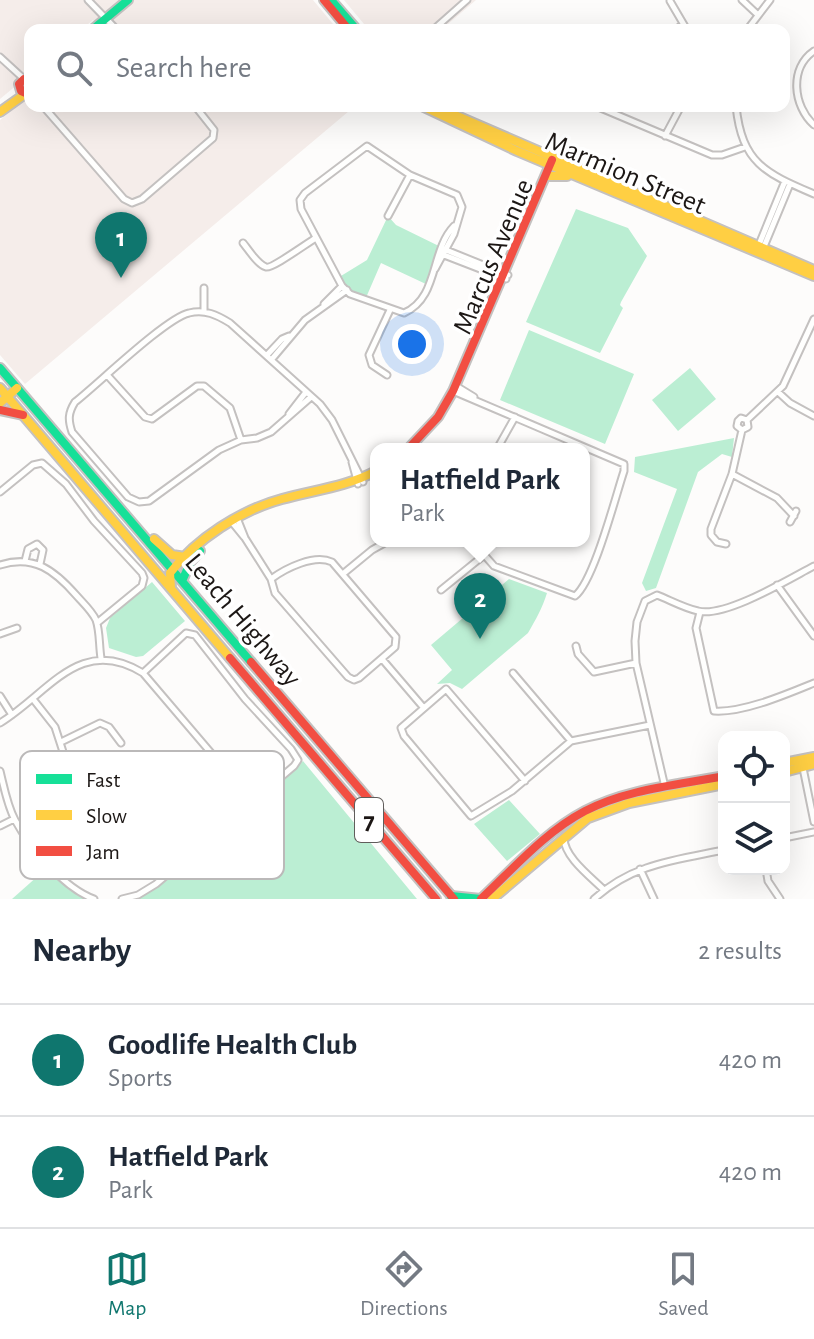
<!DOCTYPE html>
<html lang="en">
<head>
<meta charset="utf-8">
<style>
	:root { --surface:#fff; --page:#f6f6f7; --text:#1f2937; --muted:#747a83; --line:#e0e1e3; --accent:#0f766e }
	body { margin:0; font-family:"Alegreya Sans",sans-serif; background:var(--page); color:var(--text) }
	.controls { position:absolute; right:24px; bottom:24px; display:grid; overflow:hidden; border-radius:16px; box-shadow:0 8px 32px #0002 }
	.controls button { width:72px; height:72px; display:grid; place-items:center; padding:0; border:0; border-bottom:2px solid var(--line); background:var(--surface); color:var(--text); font:40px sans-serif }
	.you { position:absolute; left:412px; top:344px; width:28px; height:28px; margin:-20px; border:6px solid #fff; border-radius:50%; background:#1a73e8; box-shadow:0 0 0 12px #1a73e833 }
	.badge { display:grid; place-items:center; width:52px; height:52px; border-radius:50%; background:var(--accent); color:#fff; font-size:26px; font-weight:700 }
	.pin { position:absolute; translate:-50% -66px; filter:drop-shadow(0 2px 4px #0008) }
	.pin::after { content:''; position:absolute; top:42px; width:28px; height:24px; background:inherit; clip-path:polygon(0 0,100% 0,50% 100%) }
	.popup { position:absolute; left:370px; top:443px; width:220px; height:104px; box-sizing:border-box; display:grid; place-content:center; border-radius:16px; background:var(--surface); filter:drop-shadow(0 2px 6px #0005); font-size:26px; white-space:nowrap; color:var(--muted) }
	.popup b { font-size:30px; color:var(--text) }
	.popup::after { content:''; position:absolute; left:50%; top:100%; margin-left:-16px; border:16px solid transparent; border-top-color:var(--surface) }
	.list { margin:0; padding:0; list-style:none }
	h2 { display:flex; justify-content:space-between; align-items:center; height:104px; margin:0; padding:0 32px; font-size:34px }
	h2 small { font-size:26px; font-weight:400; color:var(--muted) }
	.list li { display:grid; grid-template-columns:52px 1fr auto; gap:24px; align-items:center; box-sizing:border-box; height:112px; padding:0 32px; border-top:2px solid var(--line) }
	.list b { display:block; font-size:30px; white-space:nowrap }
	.list p { margin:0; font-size:26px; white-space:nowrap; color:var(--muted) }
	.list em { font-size:26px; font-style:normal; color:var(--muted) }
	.icon { flex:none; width:44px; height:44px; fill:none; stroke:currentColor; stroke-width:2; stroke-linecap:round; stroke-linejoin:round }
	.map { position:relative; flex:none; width:814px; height:899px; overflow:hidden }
	.search { position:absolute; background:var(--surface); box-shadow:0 8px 32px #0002; left:24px; right:24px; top:24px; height:88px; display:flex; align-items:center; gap:20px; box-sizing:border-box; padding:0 28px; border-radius:16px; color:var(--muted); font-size:30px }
	.sheet { height:328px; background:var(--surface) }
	nav { display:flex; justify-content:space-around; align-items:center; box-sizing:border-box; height:112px; border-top:2px solid var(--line); background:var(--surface); font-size:22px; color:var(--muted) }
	nav a { display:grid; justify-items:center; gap:4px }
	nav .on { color:var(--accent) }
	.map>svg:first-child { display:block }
	.built { fill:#f5edea }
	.green { fill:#bbeed3 }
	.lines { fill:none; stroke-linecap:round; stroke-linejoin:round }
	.street-casing { stroke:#c4c1c0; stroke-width:9 }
	.fast-casing { stroke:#c4c1c0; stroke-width:12 }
	.slow-casing { stroke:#c4c1c0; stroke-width:12 }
	.jam-casing { stroke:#c4c1c0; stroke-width:12 }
	.street { stroke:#fffffe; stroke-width:5 }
	.fast { stroke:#16e098; stroke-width:8 }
	.slow { stroke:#ffcf43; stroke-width:8 }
	.jam { stroke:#f24e42; stroke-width:8 }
	.labels { text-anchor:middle; stroke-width:7; stroke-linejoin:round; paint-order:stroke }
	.shield { fill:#fff; stroke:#605d5b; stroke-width:2 }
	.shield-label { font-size:26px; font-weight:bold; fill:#1c1715 }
	.street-label { font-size:28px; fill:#1c1715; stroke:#fff }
	.key { fill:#fff; stroke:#bbb9b9; stroke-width:2 }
	.key-label { font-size:22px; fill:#1c1715 }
</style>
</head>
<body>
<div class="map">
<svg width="814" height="899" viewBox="0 0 814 899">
	<rect width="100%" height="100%" fill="#fdfcfb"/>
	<path class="built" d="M0 0H313L338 30H103L93 20 81 30H30V74L0 99Z
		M344 0H476L441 30H369Z
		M30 95V106H355L25 384 0 355V120Z"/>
	<path class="green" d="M576 209 628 228 647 256 621 302 620 305 623 308 600 353 526 322Z
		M388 216 396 225 447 250 428 285 381 263 365 300 350 294 336 279 367 260Z
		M529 330 634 374 605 444 500 400Z
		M690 368 716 399 678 431 652 400Z
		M734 438 732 457 722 454 698 472 656 588 646 591 642 583 677 489 634 472 635 457Z
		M509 579 547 593C542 609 536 619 528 633L462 689 450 683 437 684 452 670 431 645Z
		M152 582 185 621 143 656 136 657 109 648 106 628 110 618Z
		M303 761 417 899H133L154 889Z
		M509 800 540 834 507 861 474 824Z
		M48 867 70 890 86 899H12Z"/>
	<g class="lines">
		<g class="street-casing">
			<path id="street" d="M88 0 117 30
				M742 0 757 14
				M670 1 687 30
				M433 30 467 0
				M676 30 683 24
				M747 30 770 0
				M814 51C789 68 793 106 814 125
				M0 57 24 79
				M43 106 124 199 132 203 142 199 213 138 214 130 195 106
				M596 106 712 155H722L745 147
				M736 106C742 163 765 173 814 194
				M665 136 681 106
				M388 216 410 175
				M243 243C249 250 257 264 266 267 272 269 307 243 316 238
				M758 247 785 181
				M763 249 790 184
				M446 250 508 275
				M444 255 506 279
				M435 269 454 234 462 207 457 195 410 175 367 146 305 193 300 200 301 209 342 286 350 294 404 313C439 298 430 251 454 226
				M204 288V311
				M324 304 342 286
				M267 355 282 339 289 336
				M272 359 305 320 347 290
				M387 375 372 365 369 355 390 310
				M108 376 145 417 152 419 197 386H204L230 408 241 440
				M456 386 474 397
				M453 391 624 464V471C615 498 594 581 575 596L494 566 472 541
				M778 392 790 403 814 416
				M311 397 271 432 257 438 241 440 219 450 149 501 139 502 128 497 72 432C68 420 68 413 75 402 98 384 166 318 189 313 205 309 217 315 230 323L320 404 332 420 363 482
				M289 414 306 392
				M742 430 737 426 738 421 741 418 747 420
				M497 449 515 417
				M352 462 358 484
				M732 474 777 498 794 516
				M0 492 33 465 42 463 66 484 94 521 142 573 144 578 142 586 97 623
				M237 518 245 538 271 579 275 593 348 677 354 680 359 678 395 647 396 637 332 562C314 554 286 568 271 579
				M231 521 244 537
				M790 522 796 511
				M726 544 717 542 711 535V529L732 474 742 430 748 427 747 420 783 386 814 319
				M25 561 28 549 37 544 43 550 40 564
				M0 565C34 554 55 571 76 595 83 603 92 611 96 620 100 631 99 646 101 658
				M344 573 372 550 388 541
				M777 585 814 636
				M441 590 483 556
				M700 612 696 628 714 711C743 713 787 694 814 683
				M0 634 17 628
				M576 646 578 654 594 672 636 663
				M382 659 423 707
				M513 673 571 741
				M0 696 12 715
				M33 699 55 727 75 789 88 803 106 811H128L159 796 210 753
				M0 723C49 693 80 634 143 673L252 801
				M61 742 100 723 109 727 121 743
				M803 768 814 822
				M0 771C4 787 7 805 15 820 30 848 64 888 94 899
				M525 781 446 689 401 728 404 736 471 816 512 791 571 741 650 725
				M665 787 636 663 635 641 637 622 645 601 657 595C670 600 684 608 698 611 725 618 789 579 814 566
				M0 826 14 819
				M112 829 113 812
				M564 838C564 857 591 877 604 890
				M784 838 814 832
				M640 869 654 899
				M766 869 768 881 780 899
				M122 899 138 895 156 884 294 766 298 760 291 749 245 699 195 635 186 633 143 673
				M594 899C632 864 675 860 724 850"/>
		</g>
		<g class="fast-casing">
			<path id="fast" d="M331 0 357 30
				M92 30 128 0
				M0 368 251 662
				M182 581 191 561 200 551
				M451 896 481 899"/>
		</g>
		<g class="slow-casing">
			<path id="slow" d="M422 106 517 151 814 276
				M434 106 814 270
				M0 112 25 94
				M550 176H567
				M0 388 230 658
				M0 403 17 388
				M154 539 172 555 185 557
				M171 588 170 573C196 539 241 510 282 499 314 490 346 487 376 471
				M784 763 814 757
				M784 772 814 764
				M492 899 588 818 629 803 724 784"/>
		</g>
		<g class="jam-casing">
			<path id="jam" d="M324 0 349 30
				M28 94 21 91 19 84 24 79H30
				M0 410 23 415
				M408 449 438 417 453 391 552 160
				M230 658 436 899
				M251 662 454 899
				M481 899C514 868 545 832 585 811 627 789 678 785 724 776"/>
		</g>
		<use href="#street" class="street"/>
		<use href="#fast" class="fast"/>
		<use href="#slow" class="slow"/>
		<use href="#jam" class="jam"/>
	</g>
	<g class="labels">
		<rect class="shield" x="355" y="798" width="28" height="44" rx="6"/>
		<g class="shield-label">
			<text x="369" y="829">7</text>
		</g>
		<g class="street-label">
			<text transform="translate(626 172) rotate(23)" y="10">Marmion Street</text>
			<text transform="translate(492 256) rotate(-67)" y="10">Marcus Avenue</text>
			<text transform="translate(244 619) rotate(50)" y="10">Leach Highway</text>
		</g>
	</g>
	<rect x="20" y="751" width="264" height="128" rx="12" class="key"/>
	<rect x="36" y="774" width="36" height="10" fill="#16e098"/>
	<rect x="36" y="810" width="36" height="10" fill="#ffcf43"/>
	<rect x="36" y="846" width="36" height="10" fill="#f24e42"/>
	<g class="key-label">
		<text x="86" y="787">Fast</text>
		<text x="86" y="823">Slow</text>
		<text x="86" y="859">Jam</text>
	</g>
</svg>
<div class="controls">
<button><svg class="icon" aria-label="locate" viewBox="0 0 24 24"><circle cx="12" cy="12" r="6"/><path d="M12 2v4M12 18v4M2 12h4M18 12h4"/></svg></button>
<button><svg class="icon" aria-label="layers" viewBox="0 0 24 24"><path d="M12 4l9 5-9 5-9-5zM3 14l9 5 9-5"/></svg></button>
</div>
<div class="you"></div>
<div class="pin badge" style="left:121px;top:278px">1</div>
<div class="pin badge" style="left:480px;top:639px">2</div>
<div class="popup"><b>Hatfield Park</b>Park</div>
<div class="search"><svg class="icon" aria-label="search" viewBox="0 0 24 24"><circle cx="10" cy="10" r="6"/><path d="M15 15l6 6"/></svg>Search here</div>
</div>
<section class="sheet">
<h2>Nearby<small>2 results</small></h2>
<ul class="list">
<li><span class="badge">1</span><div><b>Goodlife Health Club</b><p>Sports</p></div><em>420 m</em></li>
<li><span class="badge">2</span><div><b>Hatfield Park</b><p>Park</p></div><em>420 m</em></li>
</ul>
</section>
<nav>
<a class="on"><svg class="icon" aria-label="map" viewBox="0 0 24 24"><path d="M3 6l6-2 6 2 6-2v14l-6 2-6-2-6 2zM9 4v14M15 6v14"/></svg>Map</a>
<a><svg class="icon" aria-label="directions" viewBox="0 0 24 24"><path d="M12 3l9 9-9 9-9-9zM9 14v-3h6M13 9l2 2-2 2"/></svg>Directions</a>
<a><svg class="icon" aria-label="saved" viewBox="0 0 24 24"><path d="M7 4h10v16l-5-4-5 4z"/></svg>Saved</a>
</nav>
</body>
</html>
